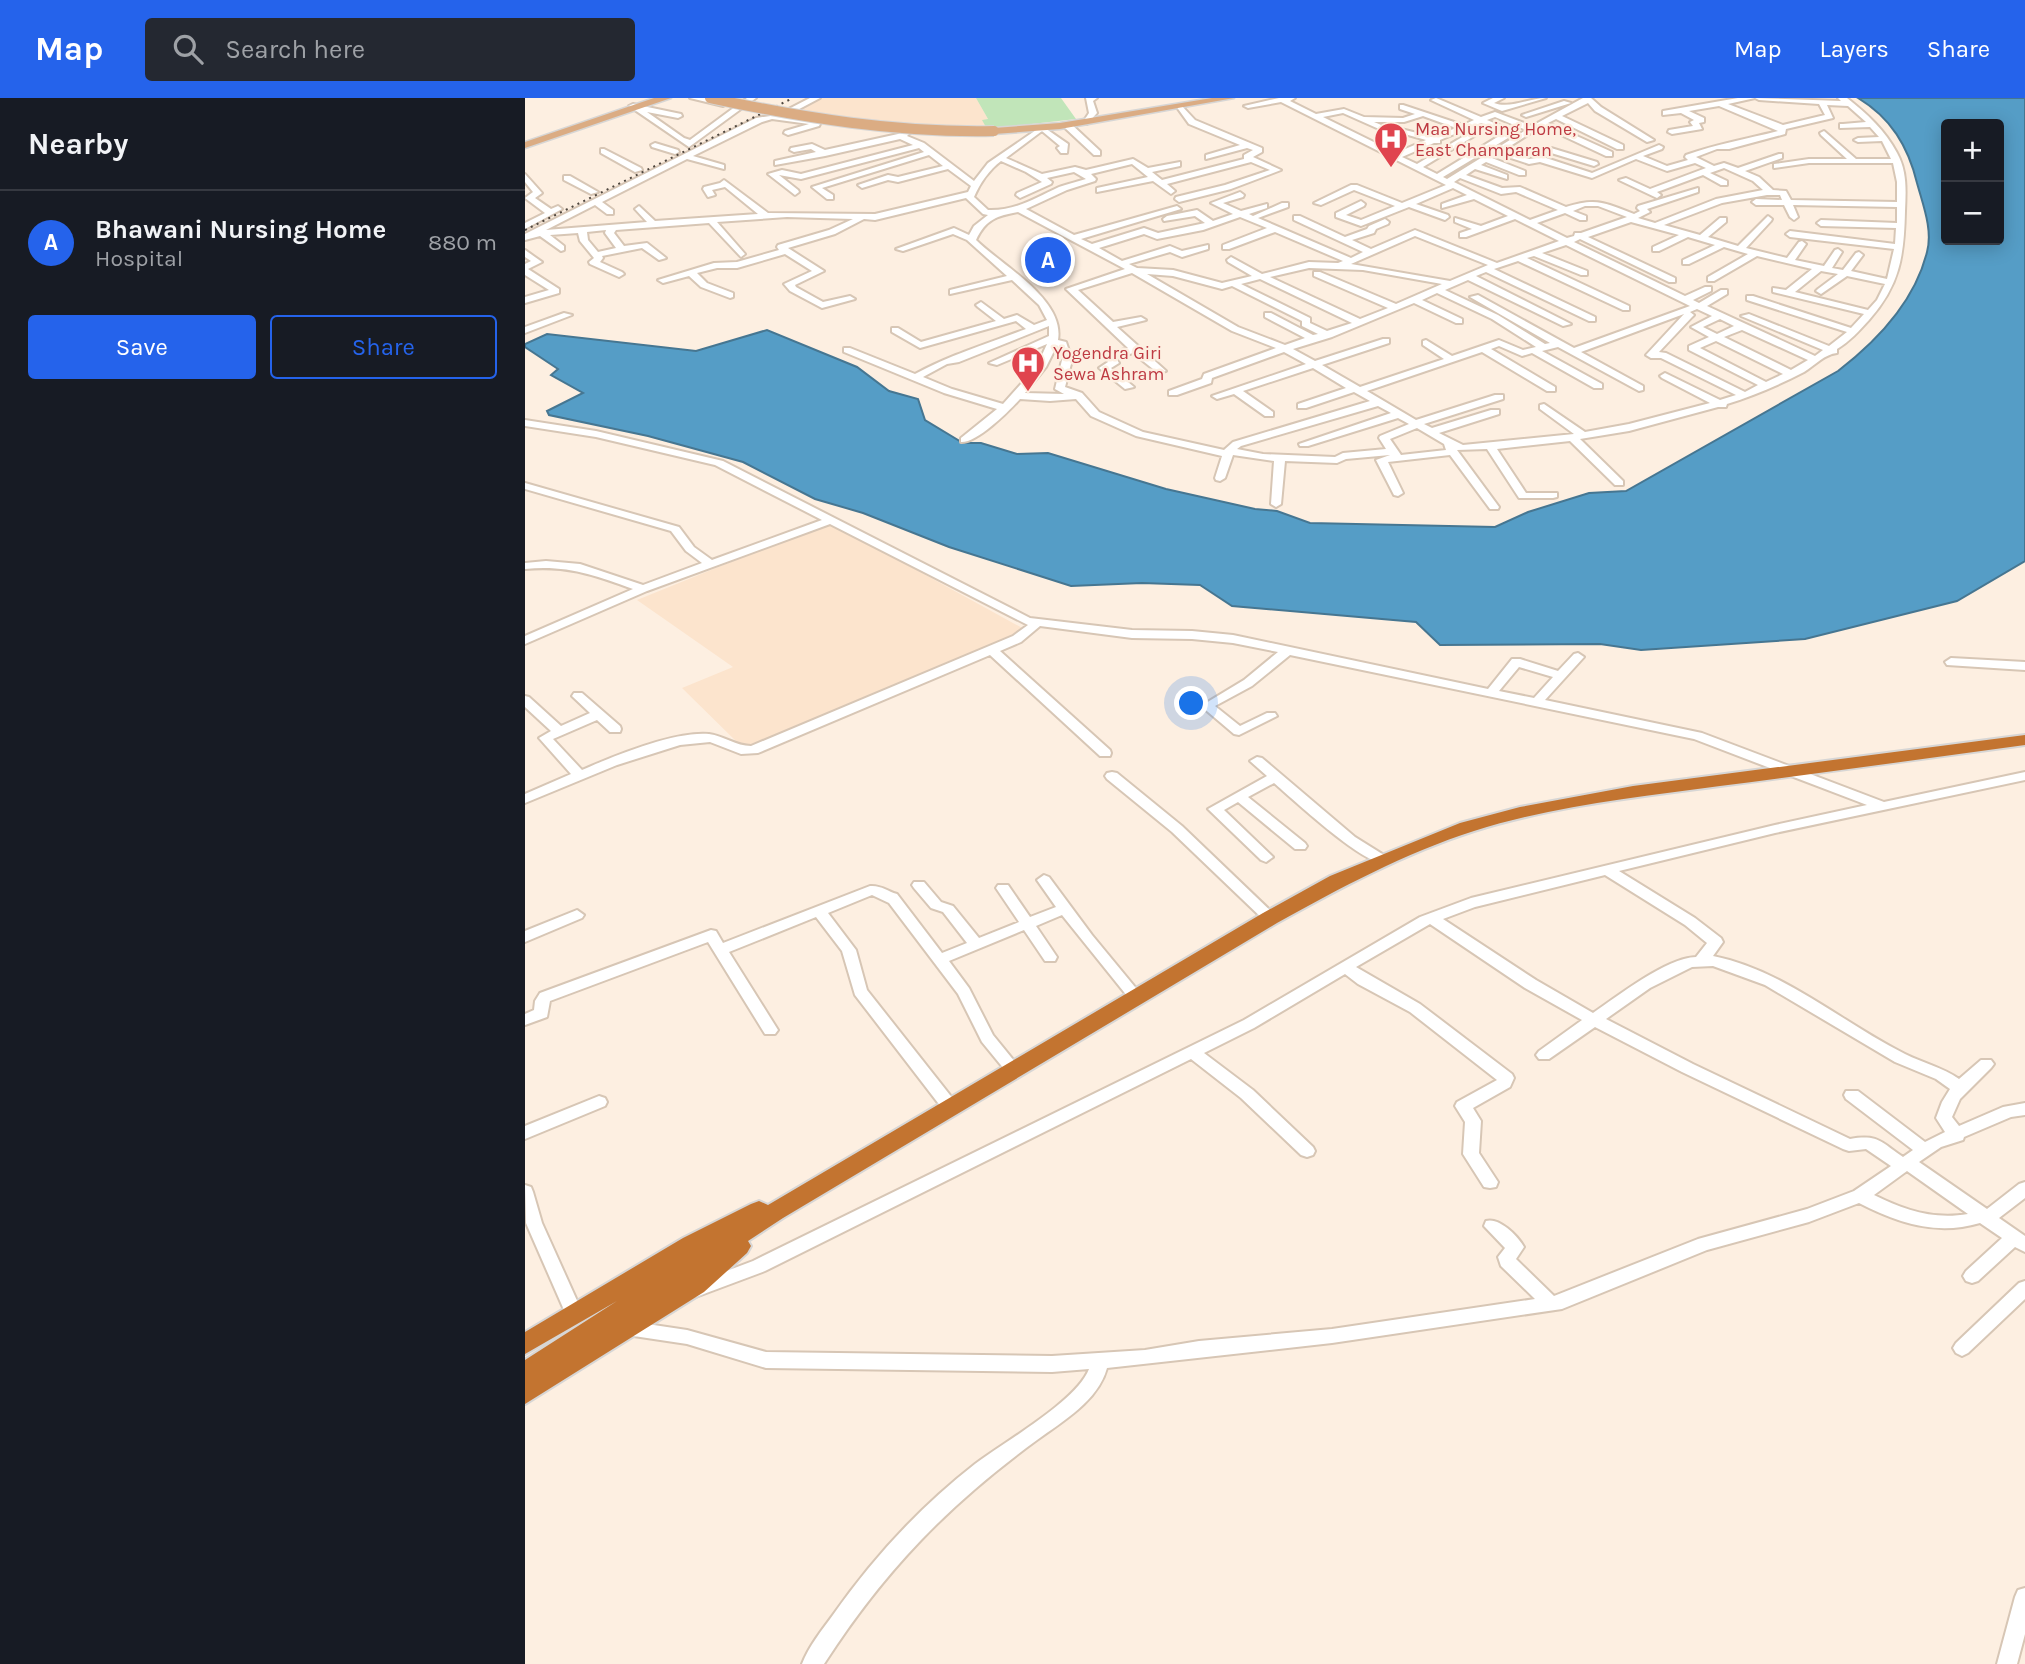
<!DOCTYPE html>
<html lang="en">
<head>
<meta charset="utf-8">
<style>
	:root { --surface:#171b24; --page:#242831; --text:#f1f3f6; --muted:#9ea1a6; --line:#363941; --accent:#2563eb }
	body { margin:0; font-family:Karla,sans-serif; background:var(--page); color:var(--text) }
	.controls { position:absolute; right:21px; top:21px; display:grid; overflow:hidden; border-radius:7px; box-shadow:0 4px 18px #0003 }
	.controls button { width:63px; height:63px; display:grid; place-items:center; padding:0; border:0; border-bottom:2px solid var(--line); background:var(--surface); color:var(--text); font:35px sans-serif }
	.you { position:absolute; left:667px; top:606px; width:24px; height:24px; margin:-18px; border:5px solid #fff; border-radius:50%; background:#1a73e8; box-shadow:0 0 0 10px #1a73e833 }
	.badge { display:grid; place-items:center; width:46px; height:46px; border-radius:50%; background:var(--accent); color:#fff; font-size:23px; font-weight:700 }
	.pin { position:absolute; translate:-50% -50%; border:4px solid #fff; box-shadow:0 2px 7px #0006 }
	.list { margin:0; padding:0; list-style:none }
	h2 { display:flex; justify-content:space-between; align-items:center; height:91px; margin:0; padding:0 28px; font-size:30px }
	h2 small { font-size:23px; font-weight:400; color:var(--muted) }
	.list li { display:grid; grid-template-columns:46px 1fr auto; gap:21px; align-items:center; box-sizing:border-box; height:105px; padding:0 28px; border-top:2px solid var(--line) }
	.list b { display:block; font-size:26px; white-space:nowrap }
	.list p { margin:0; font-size:23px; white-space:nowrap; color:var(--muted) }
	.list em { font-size:23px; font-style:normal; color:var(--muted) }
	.actions { display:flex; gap:14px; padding:21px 28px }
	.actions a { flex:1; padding:16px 0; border:2px solid var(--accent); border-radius:7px; text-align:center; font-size:24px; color:var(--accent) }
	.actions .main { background:var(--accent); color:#fff }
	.icon { flex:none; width:38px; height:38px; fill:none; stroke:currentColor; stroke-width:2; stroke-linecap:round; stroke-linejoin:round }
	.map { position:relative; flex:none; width:1500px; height:1566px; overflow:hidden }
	header { display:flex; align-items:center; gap:42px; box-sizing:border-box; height:98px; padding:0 35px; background:var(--accent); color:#fff }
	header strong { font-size:33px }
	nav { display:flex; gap:38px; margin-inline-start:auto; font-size:24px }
	.search { width:490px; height:63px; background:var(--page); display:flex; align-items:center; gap:18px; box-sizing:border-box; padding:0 24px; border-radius:7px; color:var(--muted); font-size:26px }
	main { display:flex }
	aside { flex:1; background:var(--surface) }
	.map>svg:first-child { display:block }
	.built { fill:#fce4cd }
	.green { fill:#c1e5b9 }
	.water { fill:#559dc6; stroke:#467691; stroke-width:2; fill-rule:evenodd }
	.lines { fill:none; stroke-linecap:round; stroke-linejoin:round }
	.minor-casing { stroke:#d7c6b5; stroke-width:4 }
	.major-casing { stroke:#d7d6d5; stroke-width:3 }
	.highway-casing { stroke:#d7d6d5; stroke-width:4 }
	.minor { fill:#fff; fill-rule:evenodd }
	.major { fill:#dbac83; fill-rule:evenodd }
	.highway { fill:#c37430; fill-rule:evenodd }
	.rail { stroke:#4e463e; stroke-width:2; stroke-dasharray:2 4.5; stroke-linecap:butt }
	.major-bridge-casing { stroke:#d7d6d5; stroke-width:12; stroke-linecap:butt }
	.major-bridge { stroke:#dbac83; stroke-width:10 }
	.labels { text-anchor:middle; stroke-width:5; stroke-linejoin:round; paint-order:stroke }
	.far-health-label { font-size:18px; fill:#be3a42; stroke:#fdefe1; text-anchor:start }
</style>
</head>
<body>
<header>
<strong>Map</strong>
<div class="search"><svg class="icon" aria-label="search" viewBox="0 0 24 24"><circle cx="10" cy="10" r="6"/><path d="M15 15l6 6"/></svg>Search here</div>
<nav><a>Map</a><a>Layers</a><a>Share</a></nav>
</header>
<main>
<aside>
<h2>Nearby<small></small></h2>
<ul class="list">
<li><span class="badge">A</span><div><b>Bhawani Nursing Home</b><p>Hospital</p></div><em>880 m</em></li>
</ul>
<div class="actions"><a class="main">Save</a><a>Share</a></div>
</aside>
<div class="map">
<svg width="1500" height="1566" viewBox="0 0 1500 1566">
	<rect width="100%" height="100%" fill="#fdefe1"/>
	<path class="built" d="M297 0H451L463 21 462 31 423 30 269 14Z
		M304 424 499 531 495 536 218 650 157 590 208 569 112 502Z"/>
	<path class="green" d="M451 0H536L551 21 462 31 457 22 463 21Z"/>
	<path class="water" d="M1333 0H1500V463L1432 503 1280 541 1116 552 1075 546 915 547 891 524 707 508 675 487 617 485 546 488 424 449 338 415 290 401 218 364 123 338 24 317 22 313 58 295 26 277 33 271 0 249V246L22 236 171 253 242 232 332 269 364 293 393 301 400 322 438 345H456L492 356 523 355 641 391 730 411 752 413 785 425 970 429 1003 414 1064 395 1101 393 1313 273C1352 243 1390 203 1402 154 1408 132 1398 107 1392 85 1383 48 1366 20 1333 0ZM1421 26H1474V142H1421Z"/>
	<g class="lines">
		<g class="minor-casing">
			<path id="minor" d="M165 0H180L202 6 198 8Z
				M222 0H231L164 49 104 8 108 6 156 16 157 18 153 20 122 14 159 40 165 42Z
				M285 0H295L261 18 288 22 295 26 294 28 263 37 259 35 260 33 284 26 247 21 237 24 168 58 199 67V71L162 61 77 104 88 112V116H82L70 107 21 132 122 124 110 111 114 108 130 123 233 116 200 89 187 92 190 97 183 99 178 91 179 89 195 85 199 82 243 115 350 116 443 94 446 88 423 71 373 84 363 82 337 90 333 87 363 77 373 79 418 68 404 57 297 90 308 97V101H302L287 89 399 54 394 50 276 81 254 77 273 92 274 94 270 97 243 76 257 72 276 76 388 47 375 41 300 58 250 67V63L291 54 286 51 269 54 265 52 266 50 287 46 300 52 373 36 382 32 386 34 382 38 399 45 449 83 463 65 517 28 543 46 542 55H536L532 50 535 48 517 33 481 60 517 76 550 69 561 72 608 61 623 70 655 64V68L627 74 637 82 719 61V57L728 52 722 50 681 61V57L715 47 664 26 651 8 655 6 670 22 737 50V54L728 59 756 72 706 91 654 104 650 101 651 99 700 87 745 72 726 64 642 86 650 93 646 96 628 83 572 94V90L623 79 607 66 566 76 571 81 570 83 542 92 501 111 549 137 652 108 656 111 556 141 567 146 619 130 633 135 680 125 670 118 639 123 638 121 642 118 672 112 688 123 708 116 686 105 715 94 719 97 718 99 698 105 716 113 742 106V110L724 116 728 118 757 105H763V109L733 120 826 160 838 154 769 122V118H775L820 139 842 131 844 128 860 121 864 124 863 126 851 131 849 135 827 142 846 151 890 132 972 165 1034 143 990 121 941 139H935V135L947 131 930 124V120L956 128 983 118 949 101 917 110V106L942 97 928 90 891 106 923 117 924 119 920 122 884 109 836 128 811 119V115L836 103 840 106 839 108 821 117 836 122 870 108 829 92 796 107 789 105 826 87H832L877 105 921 87 756 4 723 10 719 8 754 0H770L765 3 791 16 819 11 839 19 878 20 890 16 875 11V7H878L938 27 949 22 906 2 911 0 956 19 970 14 1007 28 1058 0H1066L1076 9 1129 42 1122 44 1070 13 1063 5 1037 18 1098 47V51H1092L1031 21 1023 25 1087 54V58H1081L1017 28 979 52 1004 61 1018 59 1067 75 1134 47 1138 49 1137 51 1118 58 1142 68 1163 62 1160 59 1161 57C1191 46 1222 41 1253 33L1194 8 1164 13 1179 20V24L1174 25 1177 31 1147 36 1143 34 1144 32 1168 28 1165 24 1169 22 1156 15 1138 17V13L1213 0H1230L1203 6 1258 27 1300 17 1294 6 1234 2 1230 0 1316 3 1313 0H1322C1342 16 1360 32 1372 55 1382 73 1381 92 1380 113 1379 158 1375 187 1344 222 1334 233 1325 243 1312 251V255C1300 256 1290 267 1279 274 1254 287 1228 298 1202 306L1201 309H1193L1104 333 1055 341 1098 383V387H1090L1045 343 972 351 1001 395H1032V399L1028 400H994L962 351 932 352 974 409 973 411H965L925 357 863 364 878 395 873 398 869 397 851 362 865 357 821 361 812 365 760 363 756 406 751 409 746 406 749 363 708 357 700 380 695 383 691 382 690 380 697 358 611 338 566 318 551 301 525 303 495 301C484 313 452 345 436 344V340L472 311 419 295 319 254V250H325L390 276C425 257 464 245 501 231L491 223 395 250 367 234V230H373L396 244 471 223 453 209 451 207 456 204 479 221 492 217 509 227 522 222 514 207 487 182 425 196V192L482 178 442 142 428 136 378 153 371 151 429 130 444 137 449 128 463 117 458 116 441 100 350 122 339 121 310 136 263 150 299 173 270 187 271 189 298 204 325 198 330 201 297 210 265 193 259 186 287 173 260 156 212 170H192L172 175 182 185 208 195V199L205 200 176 189 164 178 138 185 133 182 189 165 212 164 254 152 252 149 253 147 304 132 328 121 262 119 192 124 220 156 216 159 184 125 91 132 89 135 99 148 122 145 141 160 134 162 117 150 77 158 78 160 75 164 97 174 99 176 94 179 65 166 64 164 69 160 55 143 53 135 25 137 39 148V152L36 153 15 138 0 142V136L231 20 252 17ZM1302 7 1323 8 1341 24 1318 26H1315V30L1345 29 1354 39 1333 40 1329 42 1333 44 1357 43 1366 61H1331L1299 33 1295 35 1296 37 1322 61H1284L1249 66V70L1284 65H1368L1372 84V104L1266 102 1261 93 1248 92 1234 79 1220 73 1257 60V56H1254L1213 70 1199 65 1189 68 1171 59 1192 51H1204L1260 36 1261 31 1308 20ZM818 15 863 35H866V31L849 24H879L898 18 931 30 908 39 876 31V35L901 42 871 55 798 19ZM970 19 1001 32 922 81 918 79 988 37V33L962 22ZM956 25 959 26 892 66 877 59 909 45H915V42ZM964 29 979 35 912 76 898 69ZM974 56 1004 66 1015 64 1067 80 1111 61 1142 73 1170 65 1181 70 1125 91 1101 80 1094 82 1132 100 1136 97 1132 94 1178 77 1196 87H1202V83L1185 75 1199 70 1228 83 1238 92 1191 101 1130 125 1113 120 1125 114 1122 111 1173 94V90L1113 108 1112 110 1115 113 1109 116C1081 105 1071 99 1041 109L995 89 977 90 941 77 950 71 982 81V77L956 67 961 64 994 77H1000V73L967 60ZM476 63 501 74 517 84 492 95 491 97 495 100 526 86 527 84 522 80 549 74 561 81C552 84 542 86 534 89 510 100 491 113 463 112L449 99C455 85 464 72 476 63ZM935 80 976 96 991 94 1033 112 1005 122 929 84ZM1242 97H1255L1257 102 1231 101 1227 104 1231 107H1259L1265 119 1269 122 1273 119 1268 107 1372 109V125L1296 122 1292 125 1296 128 1371 130 1370 146 1265 133 1261 136 1265 139 1369 151 1362 181 1326 173 1338 157 1334 154 1331 155 1318 172 1307 170 1317 154 1313 151 1310 152 1299 168 1270 162 1281 146 1277 143 1274 144 1262 160 1221 150 1246 123 1247 121 1243 118 1213 148 1183 139 1201 124V120H1195L1175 137 1139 127 1197 105ZM1060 108H1073L1102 119 1056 135H1050L1049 138 1042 140 1012 125 1040 115 1055 122H1061V118L1048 113ZM493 114 600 171 541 191 603 250 582 257 580 259 583 264 574 270 600 291 609 289 586 270 594 265 591 260 608 255 633 275 641 273 592 229 621 222 616 219 588 224 553 192 607 175 707 233 751 250 679 276 677 281 644 293V297H652L686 285 687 280 759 254 781 266 687 298 692 301 709 296 740 318H748V314L718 293 788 270 821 290 773 306V310H781L829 294 845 303 708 344 699 352 618 334 574 314 557 295 540 289 547 262 541 244 533 242C540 201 476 167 451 142 461 121 472 118 493 114ZM715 119 742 130 698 147V151H704L750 134 818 163 813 165 784 164 737 176 706 159 702 162 703 164 727 178 697 185 648 172 612 170 604 166 645 154 657 159 683 151V147L657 153 645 148 597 163 574 150 619 136 632 141 678 132ZM1106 124 1154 137 1128 149V153H1134L1163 139 1190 147 1158 162V166H1164L1199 149 1223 156 1183 179V183H1189L1232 158 1287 171 1261 192 1248 190V194L1339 216 1326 230 1228 198H1222V202L1322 234 1304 248 1224 216 1216 218 1298 252 1290 258 1182 208 1202 196V192H1196L1174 205 1168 202 1186 193V189H1180L1160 198 1049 144 1055 141 1144 184H1150V180L1063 139ZM81 132 80 135 91 150 73 154 63 142 62 134ZM890 138 963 167 925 183 826 166ZM1041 147 1165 208 1049 250 953 197 945 199 1025 245 1020 246 973 217 920 192 943 182 1038 228 1046 226 951 178 961 174 1064 223H1070V219L969 171 993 163 1098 212H1104V208L1002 160 1009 158 1056 177H1062V173L1017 155ZM784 170 838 172 917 186 871 206 795 174H789V178L863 210 835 221 745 179ZM1296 173 1313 176 1293 191 1291 193 1296 196 1322 178 1360 186 1352 202 1343 212 1270 194ZM622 176 648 178 697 191 707 188 777 223V228L793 236 788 237 746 215H740V219L780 240 760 247 713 229ZM735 181 827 225 802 233 785 225V220L716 186ZM912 195 967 221 1011 249 998 252 974 242 927 258 901 242 898 243V247L919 261 835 289 797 267 864 245V241H858L790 263 768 251 807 239 889 205 931 225H937V221L897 202ZM1172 211 1187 218 1166 229 1184 239 1164 248V252L1233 287 1220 294 1141 255 1134 254 1167 219 1169 217 1165 214ZM1159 216 1121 257 1126 260H1136L1211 297 1195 302 1140 275 1135 278 1137 280 1185 305 1104 326 1060 334 1019 306 1015 307V311L1049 336 938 347 914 335 974 316V312H966L907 330 899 326 978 301V297H970L891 322 842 293 957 254 1022 293H1030V289L966 251 974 248 997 258 1007 255 1069 290H1077V286L1017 253 1033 249 1114 293 1118 292V288L1056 254ZM1195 221 1209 228 1192 236 1178 229ZM524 228V238L464 265 472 267 522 246 512 268 478 306 427 291 398 279 422 266 434 264ZM1217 232 1283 262 1266 272 1199 239ZM1191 243 1258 276 1241 284 1175 250ZM532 247 537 262 530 291 539 296 500 295 521 269ZM853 308 866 315 774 346 775 348H783L873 320 884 326 855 338 854 340 861 351 818 355 810 359 738 356 712 351 716 348ZM892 330 919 346 921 352 876 357 865 341Z
				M561 0H572L568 3 572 15 562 26 558 24 564 15Z
				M968 0H979L969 5C985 11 1004 0 1021 0L977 13 958 5Z
				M1039 3 1046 5 1001 19 997 17Z
				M539 25H545L575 53V57H569L539 29Z
				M130 45 153 52 154 54 150 56 127 49 126 47Z
				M1026 50 1072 64 1073 66 1069 68 1023 54V50Z
				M79 51 116 70 117 72 110 74 76 55V51Z
				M0 76 17 95 10 100 26 111 33 108 37 111 0 131V125L20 115 0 100 8 94 0 84Z
				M39 78H45L73 94 66 96 39 82Z
				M0 152 17 164 3 171 34 191V195L0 205V199L24 192 0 177V166L6 163 0 159Z
				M39 215 47 217 0 235V229Z
				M0 322 71 333 198 363 505 520 607 532 667 533 708 537 963 591 987 561H995L1033 573 1049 556 1053 555 1059 559 1020 602 1177 635 1359 704 1500 674V682L1250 735 1094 773 1170 820 1196 840 1198 844 1188 858C1259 872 1316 924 1380 956 1398 965 1417 969 1434 981L1456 962H1466L1469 966 1466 970 1435 1001 1427 1019 1434 1028 1478 1009 1500 1005V1017L1486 1019 1439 1039 1438 1042 1416 1049 1394 1064 1462 1111 1494 1086 1500 1084V1100L1474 1120 1500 1138V1154L1490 1149 1453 1183 1447 1185 1441 1183 1438 1178 1441 1173 1477 1140 1455 1125C1411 1138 1373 1125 1334 1105L1284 1124 1182 1152 1037 1211 807 1245 582 1270C573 1303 538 1323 512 1342 423 1407 359 1473 299 1566H277C284 1548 297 1532 308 1517 348 1460 396 1408 450 1366 479 1344 552 1303 564 1271L527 1274 241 1270 162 1246 102 1237 96 1235 93 1230 96 1225 102 1223 162 1232 241 1254 527 1258 620 1252 674 1243 807 1231 1010 1201 976 1168 973 1159 980 1150 959 1128 961 1123C974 1119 993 1138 999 1149L991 1161 1029 1198 1173 1141 1282 1111 1329 1093 1366 1068 1341 1051 1324 1053 1318 1051 1157 974 1070 929 1024 961H1014L1011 957 1014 953 1057 922 1000 890 905 826 831 869 895 906 987 976 989 980 985 989 948 1010 956 1023 954 1055 973 1084 971 1089 965 1090 959 1089 938 1056 940 1024 930 1008 932 1004 972 982 885 914 833 886 820 876 729 930 679 955 728 992 788 1049 790 1053 788 1057 782 1059 776 1057 716 1000 666 961 240 1173 168 1200 162 1198 159 1193 162 1188 228 1163 719 922 895 819 946 800 1250 727 1342 707 1169 641 765 557 727 588 690 608 715 628 742 615H750L752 618 714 637 709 636 676 608 719 582 753 554 708 545 667 541 607 540 515 528 496 544 475 553 585 652 586 655 585 658H575L465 557 233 655 216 656 185 644 155 647 92 667 0 705V696L46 676 14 640 26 633 0 609V598L4 599 36 628 65 615 47 598 49 595H57L95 628 96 631 95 634H85L72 622 28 641 57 672C89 658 149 633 184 636 199 638 211 648 226 648L488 538 503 527 305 426 122 493 0 546V538L108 491C68 477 43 467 0 471V465L21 463 55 466 118 487 177 465 161 453 146 433 0 391V385L154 429 169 449 187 462 297 422 190 367 71 339 0 328ZM994 569 1028 579 1009 600 974 593ZM1080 777 1160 827 1182 845 1171 859C1141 860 1093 898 1068 915L1011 882 918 821 950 809ZM1188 868 1240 887 1370 964 1411 981 1425 991 1417 1004 1411 1020 1420 1034 1400 1044 1333 993H1321L1319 997 1321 1001 1388 1052 1378 1059C1356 1044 1353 1036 1325 1041L1168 966 1081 921 1125 890 1167 869ZM1382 1073 1443 1116C1408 1122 1379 1112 1349 1097Z
				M1426 560 1500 564V572L1422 567 1420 564Z
				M732 659 737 660 830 739 862 759 864 762 862 765C841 770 768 701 749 685L723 699 780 745 782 748 780 751H770L713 704 699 712 748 759 741 764 736 762 683 711 742 678 725 663Z
				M587 674 592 675 657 728 750 817 752 820 750 823H740L647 734 582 681 580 678 582 675Z
				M519 777 524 779 567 837 619 900 617 904H607L537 817 511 828 532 859 530 863H520L499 832 424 863 444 890 468 937 494 969 497 973 494 977H484L457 944 433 896 364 805 347 797 303 815 331 852 342 892 432 1006 434 1010 432 1014 426 1016 420 1014 330 897 317 853 291 819 204 854 253 932 250 936H240L183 844 25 903 22 919 0 927V916L9 912 10 903 15 895 186 832 191 833 198 845 345 788C356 787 362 793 372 796L417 855 442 845 418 814 406 810 389 790 387 787 389 784H399L416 804 428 808 454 840 494 824 471 790 473 787H483L505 819 531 809 512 782Z
				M52 812 59 817 57 820 0 844V833Z
				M74 998 80 1000 82 1004 80 1008 0 1041V1028Z
				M0 1087 6 1089 8 1094 17 1125 58 1216 55 1221 49 1223 43 1221 1 1125Z
				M1500 1183V1201L1443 1255 1437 1258 1431 1255 1428 1250 1431 1245 1494 1185Z
				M1500 1490V1536L1492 1566H1472L1490 1499 1493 1492Z"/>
		</g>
		<g class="major-casing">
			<path id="major" d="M129 0H146L0 50V44Z
				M687 0H709L535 31 469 36 464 33 469 30 535 25Z"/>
		</g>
		<g class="highway-casing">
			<path id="highway" d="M1500 637V647C1398 661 1296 675 1195 688 1113 699 1028 708 949 733 880 755 815 790 752 825L258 1120 223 1143 226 1148 222 1155 179 1194 0 1306V1262L92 1203 0 1256V1234L158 1140 226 1106 234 1103 243 1107 738 815 805 778 935 725 995 709 1108 688Z"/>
		</g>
		<use href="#minor" class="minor"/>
		<use href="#major" class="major"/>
		<use href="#highway" class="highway"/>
		<path class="rail" d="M0 132 268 0"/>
		<g class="major-bridge-casing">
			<path id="major-bridge" d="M185 0C279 20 372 35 469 33"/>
		</g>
		<use href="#major-bridge" class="major-bridge"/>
	</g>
	<defs>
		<g id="hospital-pin" transform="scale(1.75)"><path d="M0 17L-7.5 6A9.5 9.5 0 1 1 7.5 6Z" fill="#e0444e" stroke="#fdefe1"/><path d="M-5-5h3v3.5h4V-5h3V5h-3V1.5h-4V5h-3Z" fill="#fff"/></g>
	</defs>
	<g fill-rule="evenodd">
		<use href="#hospital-pin" x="866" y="41"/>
		<use href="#hospital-pin" x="503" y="265"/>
	</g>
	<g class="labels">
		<g class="far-health-label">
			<text x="890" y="37">Maa Nursing Home,<tspan x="890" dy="21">East Champaran</tspan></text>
			<text x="528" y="261">Yogendra Giri<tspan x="528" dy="21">Sewa Ashram</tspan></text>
		</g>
	</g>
</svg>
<div class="controls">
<button>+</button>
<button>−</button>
</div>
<div class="you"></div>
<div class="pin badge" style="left:523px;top:162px">A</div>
</div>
</main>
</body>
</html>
